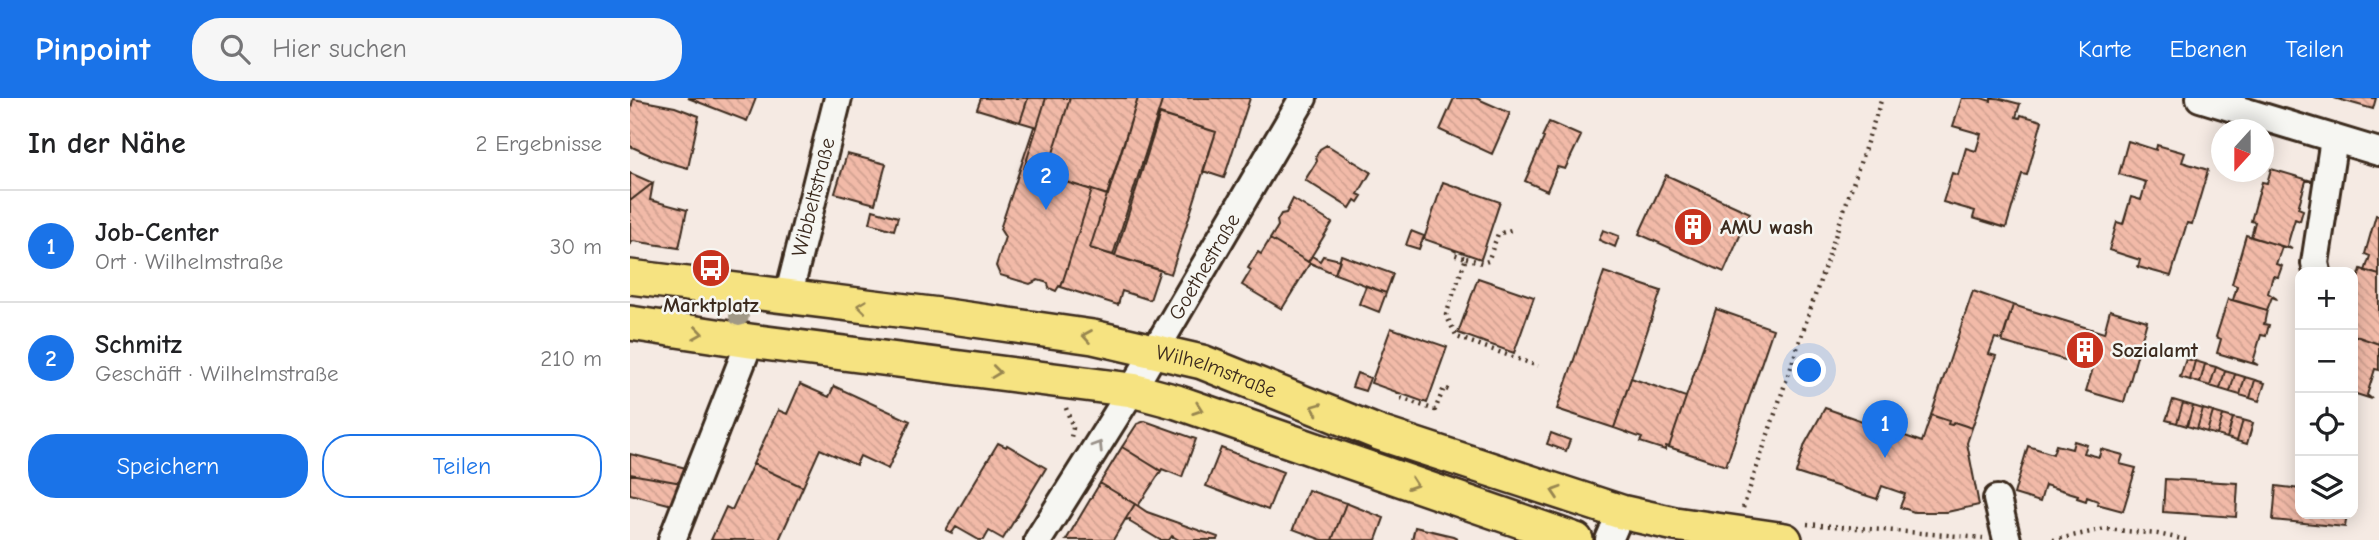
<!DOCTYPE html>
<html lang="de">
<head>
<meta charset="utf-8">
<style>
	:root { --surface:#fff; --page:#f6f6f6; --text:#202124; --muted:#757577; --line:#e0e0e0; --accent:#1a73e8 }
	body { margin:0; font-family:"Comic Neue",sans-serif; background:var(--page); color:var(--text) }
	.controls { position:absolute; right:21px; bottom:21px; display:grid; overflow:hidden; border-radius:14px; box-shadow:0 4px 18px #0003 }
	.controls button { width:63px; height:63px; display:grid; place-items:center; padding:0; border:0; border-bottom:2px solid var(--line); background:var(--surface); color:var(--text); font:35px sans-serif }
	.compass { position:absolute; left:1581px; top:21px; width:63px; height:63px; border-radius:50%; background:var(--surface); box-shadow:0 4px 18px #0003; rotate:201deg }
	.you { position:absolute; left:1180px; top:273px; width:24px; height:24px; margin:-18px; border:5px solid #fff; border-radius:50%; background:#1a73e8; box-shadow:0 0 0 10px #1a73e833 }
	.badge { display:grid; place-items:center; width:46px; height:46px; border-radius:50%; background:var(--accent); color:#fff; font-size:23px; font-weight:700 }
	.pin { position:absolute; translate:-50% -58px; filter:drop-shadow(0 2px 4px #0008) }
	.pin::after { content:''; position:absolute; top:37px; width:24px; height:21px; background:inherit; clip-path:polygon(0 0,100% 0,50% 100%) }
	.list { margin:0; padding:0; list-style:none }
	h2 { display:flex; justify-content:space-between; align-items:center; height:91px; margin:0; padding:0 28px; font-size:30px }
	h2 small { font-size:23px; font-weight:400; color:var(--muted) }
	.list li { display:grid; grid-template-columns:46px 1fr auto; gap:21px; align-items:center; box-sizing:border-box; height:112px; padding:0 28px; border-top:2px solid var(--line) }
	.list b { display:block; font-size:26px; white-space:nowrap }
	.list p { margin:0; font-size:23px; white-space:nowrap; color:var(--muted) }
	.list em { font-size:23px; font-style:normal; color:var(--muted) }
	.actions { display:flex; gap:14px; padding:21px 28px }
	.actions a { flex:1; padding:16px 0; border:2px solid var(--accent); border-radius:28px; text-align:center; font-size:24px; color:var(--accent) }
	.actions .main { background:var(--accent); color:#fff }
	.icon { flex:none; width:38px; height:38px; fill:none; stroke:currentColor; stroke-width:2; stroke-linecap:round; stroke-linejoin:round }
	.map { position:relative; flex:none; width:1749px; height:442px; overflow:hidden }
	header { display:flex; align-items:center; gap:42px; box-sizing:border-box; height:98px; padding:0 35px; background:var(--accent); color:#fff }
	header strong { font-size:33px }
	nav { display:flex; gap:38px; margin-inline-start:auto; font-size:24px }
	.search { width:490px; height:63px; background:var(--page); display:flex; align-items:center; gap:18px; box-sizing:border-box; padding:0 24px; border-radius:28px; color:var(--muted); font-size:26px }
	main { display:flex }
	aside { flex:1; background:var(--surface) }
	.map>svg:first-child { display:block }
	.building { fill:url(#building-back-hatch); stroke:#3b2a1e; stroke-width:2 }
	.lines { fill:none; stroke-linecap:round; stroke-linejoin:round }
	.minor-casing { stroke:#3b2a1e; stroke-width:32 }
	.major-casing { stroke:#3b2a1e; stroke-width:38 }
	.path { stroke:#3b2a1e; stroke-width:4.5; stroke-dasharray:2 5; stroke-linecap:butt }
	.minor { stroke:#f6f6f2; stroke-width:26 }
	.major { stroke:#f6e381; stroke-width:33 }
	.tree { fill:#a09886 }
	.oneway { stroke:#988650 }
	.oneway2 { stroke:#989088 }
	.labels { text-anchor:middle; stroke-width:5; stroke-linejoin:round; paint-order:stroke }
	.street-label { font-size:21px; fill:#3b2a1e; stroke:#f6f6f2 }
	.poi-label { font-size:21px; font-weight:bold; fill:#3b2a1e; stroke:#f6f6f2; text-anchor:start }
</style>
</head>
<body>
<header>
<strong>Pinpoint</strong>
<div class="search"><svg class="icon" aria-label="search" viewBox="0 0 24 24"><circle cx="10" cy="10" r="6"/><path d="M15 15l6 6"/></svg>Hier suchen</div>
<nav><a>Karte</a><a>Ebenen</a><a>Teilen</a></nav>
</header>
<main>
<aside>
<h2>In der Nähe<small>2 Ergebnisse</small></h2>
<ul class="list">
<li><span class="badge">1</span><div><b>Job-Center</b><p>Ort · Wilhelmstraße</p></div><em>30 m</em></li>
<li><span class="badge">2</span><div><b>Schmitz</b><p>Geschäft · Wilhelmstraße</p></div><em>210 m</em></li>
</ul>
<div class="actions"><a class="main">Speichern</a><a>Teilen</a></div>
</aside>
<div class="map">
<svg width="1749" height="442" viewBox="0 0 1749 442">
	<defs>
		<pattern id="building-back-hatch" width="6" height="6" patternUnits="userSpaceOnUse" patternTransform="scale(1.75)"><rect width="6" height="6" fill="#f2baa8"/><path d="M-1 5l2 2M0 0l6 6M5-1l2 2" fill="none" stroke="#d0a090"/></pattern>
	</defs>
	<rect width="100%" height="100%" fill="#f5eae3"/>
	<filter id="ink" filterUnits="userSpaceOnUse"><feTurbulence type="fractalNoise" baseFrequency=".0143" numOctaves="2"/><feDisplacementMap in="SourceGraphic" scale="14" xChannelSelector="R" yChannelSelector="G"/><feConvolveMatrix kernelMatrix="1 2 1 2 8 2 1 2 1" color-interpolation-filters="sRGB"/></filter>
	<g filter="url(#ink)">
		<path class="building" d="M58 0H126L117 23Z
			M351 0H398L390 24 347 11Z
			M398 0H416L407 29 390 24Z
			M416 0H440L416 78 394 71Z
			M440 0H508L478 97 416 78Z
			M508 0H533L483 157 460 150Z
			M533 0H620L594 80 573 73 586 34 528 16Z
			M824 0H846L880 15 862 56 810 32Z
			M1332 0H1351L1361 3V0H1367L1390 6 1386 19 1390 20 1391 17 1412 23 1397 77 1392 76 1376 130 1343 120 1345 113 1313 104 1322 75 1328 77 1336 50 1346 53 1351 36 1323 28Z
			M1704 0H1746L1743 11Z
			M3 1 45 9 69 18 58 70 33 63 0 48V16Z
			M530 16 586 34 541 176 485 158Z
			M919 24 951 38 935 71 927 69 917 93 895 83 914 40 912 39Z
			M404 29H407L394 71 462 92 431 189 429 188 426 193 419 190 418 185 408 182 400 186 370 177 366 168 375 139 370 131Z
			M1498 43 1526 52 1527 47 1555 55 1552 64 1578 72 1562 126 1557 125 1541 178 1508 169 1510 162 1479 152 1487 124 1493 126 1501 99 1511 102 1516 84 1489 76Z
			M697 47 741 74 728 96 732 98 728 104 725 102 720 110 675 82 687 63 686 58 690 51Z
			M217 56 256 66 245 106 205 95Z
			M1641 71 1682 83H1676L1668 110 1673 112 1670 123 1665 121 1657 148 1662 151 1621 139 1625 124 1621 123 1632 84 1637 85Z
			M0 75 23 85 0 103Z
			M1036 77 1120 115 1094 174 1009 136Z
			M813 84 870 104 851 161 794 141Z
			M23 85 20 102 57 112 49 150 3 143 0 146V103Z
			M462 92 477 97 460 150 530 172 520 202 492 193 488 207 431 189Z
			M663 101 702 125 678 164 640 141 648 128 647 123 651 116 656 115Z
			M243 112 268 119 264 132 240 125Z
			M1746 117 1749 118V177L1735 173 1740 158 1735 156Z
			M973 132 989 138 985 149 969 142Z
			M781 133 794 138 789 151 776 147Z
			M1616 137 1657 150 1652 149 1646 166 1652 168 1648 179 1643 178 1638 195 1647 201 1642 199 1637 212 1603 202 1607 188 1602 186Z
			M640 141 680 165 652 211 612 187 621 172 618 170 628 154 631 156Z
			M711 157 763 176 756 195 705 176Z
			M682 158 690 163 693 158 710 162 705 176 678 164Z
			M1731 171 1749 177V246L1723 237V197Z
			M974 174 1031 193 984 330 927 311Z
			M848 180 904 199 884 255 828 235Z
			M736 188 756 195 749 214 729 206Z
			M1343 193 1383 207 1372 242 1365 240 1359 256 1366 258 1342 330 1324 324 1322 327 1318 326 1319 323 1301 317Z
			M1598 201 1637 212 1634 226 1639 227 1636 238 1631 237 1623 264 1628 267 1587 255 1591 241 1586 239Z
			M1383 207 1474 235 1480 212 1517 223 1494 304 1456 293 1463 270 1372 244Z
			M1086 211 1143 231 1096 368 1039 349Z
			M761 230 817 249 797 305 741 285Z
			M1723 237 1749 246V272L1745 271 1737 297 1742 301 1723 295Z
			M1556 261 1565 263 1560 282 1550 279Z
			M1565 263 1575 266 1570 285 1560 282Z
			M1575 266 1586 269 1580 288 1570 285Z
			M1586 269 1595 273 1590 291 1580 288Z
			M1595 273 1605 276 1600 294 1590 291Z
			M727 275 740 280 735 293 722 289Z
			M1605 276 1615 279 1610 297 1600 294Z
			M1615 279 1625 282 1620 300 1610 297Z
			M1001 280 1056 299 1039 349 1036 348 1035 352 1010 344 1012 340 984 330Z
			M1625 282 1635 285 1629 303 1620 300Z
			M170 286 199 299 204 288 280 323 258 371 230 358 226 367 190 351 173 389 123 366 148 312 157 316Z
			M1543 302 1553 305 1547 325 1536 322Z
			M1553 305 1563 308 1557 328 1547 325Z
			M1563 308 1573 311 1567 331 1557 328Z
			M1195 310 1292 344 1301 317 1319 323 1318 326 1322 327 1324 324 1342 330 1337 345 1349 407 1317 414H1284L1270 409 1275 396 1252 388 1247 401 1166 375 1175 346Z
			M1573 311 1583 314 1577 334 1567 331Z
			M1583 314 1593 317 1587 337 1577 334Z
			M1593 317 1603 320 1597 340 1587 337Z
			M1603 320 1613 322 1607 343 1597 340Z
			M1613 322 1623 325 1617 346 1607 343Z
			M515 323 566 341 552 379 532 371 531 373 492 349 507 326Z
			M921 335 940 342 936 353 917 346Z
			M1444 343 1457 347 1454 355 1469 359 1471 351 1493 357 1490 366 1506 370 1493 413 1467 406 1468 403 1457 399 1456 403 1447 400 1448 397 1415 387 1410 404 1384 396 1398 348 1423 356 1426 347 1442 351Z
			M368 345 376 349 377 347 416 370 373 441 359 433 354 442H349L326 429 322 435 316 432Z
			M492 349 531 373 508 408 470 385Z
			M591 350 653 374 638 412 576 388Z
			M0 356 56 370 52 385 0 376Z
			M123 366 173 389 149 442H81L96 409 102 412Z
			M0 376 52 385 46 408 0 396Z
			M1535 381 1608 385 1606 419 1533 414Z
			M470 385 505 406 495 422 483 442H436Z
			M1646 388 1670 391V416H1717L1715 429 1643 422Z
			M678 392 716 405 702 442H692L663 431Z
			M716 405 754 420 746 442H702Z
			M505 406 517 414 588 439 587 442H549L542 438 539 442H530L500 424V421L495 422Z
			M785 429 823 438 827 440 826 442H782Z"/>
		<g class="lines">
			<g class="minor-casing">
				<g id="minor">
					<path d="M1570 0 1749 54"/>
					<path d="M1687 174 1685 165 1704 41"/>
					<path id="s1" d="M158 199 208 0"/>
					<path d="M1367 401 1377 442"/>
					<path d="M42 442 120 243"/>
					<path id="s2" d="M408 442 502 292 673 0"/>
					<path d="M979 442 991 414"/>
				</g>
			</g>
			<g class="major-casing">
				<g id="major">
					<path id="s3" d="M0 179 309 217 463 239 572 264 749 335 991 414 1045 426 1155 442"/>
					<path d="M0 225 120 243 502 292 547 304 946 442"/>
				</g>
			</g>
			<path class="path" d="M825 152 823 156 836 160 816 217 827 239 908 268
				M836 160 852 165 858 163 868 136 881 132
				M769 295 768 299 805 312 814 290 821 293
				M436 310 443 330 441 339
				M1113 410 1252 0
				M1177 426 1353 440
				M1423 442 1475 431 1528 436 1556 442"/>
			<use href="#minor" class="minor"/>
			<use href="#major" class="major"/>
		</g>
		<circle class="tree" cx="109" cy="218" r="10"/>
		<defs><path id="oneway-chevron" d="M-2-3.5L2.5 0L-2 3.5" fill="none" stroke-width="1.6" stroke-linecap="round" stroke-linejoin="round" transform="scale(1.75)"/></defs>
		<g class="oneway">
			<use href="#oneway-chevron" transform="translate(232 208) rotate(-173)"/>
			<use href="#oneway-chevron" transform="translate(68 235) rotate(8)"/>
			<use href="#oneway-chevron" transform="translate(457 238) rotate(-170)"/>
			<use href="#oneway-chevron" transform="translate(366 274) rotate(7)"/>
			<use href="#oneway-chevron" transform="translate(686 310) rotate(-158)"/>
			<use href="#oneway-chevron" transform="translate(568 311) rotate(19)"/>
			<use href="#oneway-chevron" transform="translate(783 386) rotate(19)"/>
			<use href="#oneway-chevron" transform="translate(926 394) rotate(-162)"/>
		</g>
		<use class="oneway2" href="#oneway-chevron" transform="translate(468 348) rotate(-58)"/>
	</g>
	<defs>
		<g id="building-disc" transform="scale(2.0125)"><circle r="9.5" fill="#c8321e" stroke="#f6f6f2"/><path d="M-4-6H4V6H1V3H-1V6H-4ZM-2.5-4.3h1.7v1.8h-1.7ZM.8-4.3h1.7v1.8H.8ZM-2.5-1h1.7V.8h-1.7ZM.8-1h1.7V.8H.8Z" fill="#fff"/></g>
		<g id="bus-disc" transform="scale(2.0125)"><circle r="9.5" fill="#c8321e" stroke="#f6f6f2"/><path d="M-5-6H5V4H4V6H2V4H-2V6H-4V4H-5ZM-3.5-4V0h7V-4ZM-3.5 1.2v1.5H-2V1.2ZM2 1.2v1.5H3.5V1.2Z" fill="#fff"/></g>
	</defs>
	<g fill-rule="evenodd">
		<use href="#building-disc" x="1063" y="129"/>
		<use href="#bus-disc" x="81" y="170"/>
		<use href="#building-disc" x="1455" y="252"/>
	</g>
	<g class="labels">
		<g class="street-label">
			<text dy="7" stroke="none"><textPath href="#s1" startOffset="103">Wibbeltstraße</textPath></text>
			<text dy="7" stroke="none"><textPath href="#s2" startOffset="320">Goethestraße</textPath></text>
			<text dy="7" stroke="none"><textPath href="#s3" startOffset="595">Wilhelmstraße</textPath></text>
		</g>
		<g class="poi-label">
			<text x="1090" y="136">AMU wash</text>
			<text x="81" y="214" text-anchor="middle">Marktplatz</text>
			<text x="1482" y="259">Sozialamt</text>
		</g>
	</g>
</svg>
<div class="controls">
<button>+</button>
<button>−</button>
<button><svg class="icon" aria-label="locate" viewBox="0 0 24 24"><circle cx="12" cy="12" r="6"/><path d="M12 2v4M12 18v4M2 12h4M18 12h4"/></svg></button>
<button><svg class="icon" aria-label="layers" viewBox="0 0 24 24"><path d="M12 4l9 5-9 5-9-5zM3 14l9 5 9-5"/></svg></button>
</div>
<svg class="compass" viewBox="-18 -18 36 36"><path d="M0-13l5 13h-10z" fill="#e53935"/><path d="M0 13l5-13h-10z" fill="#757577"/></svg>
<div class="you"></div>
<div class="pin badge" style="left:1255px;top:360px">1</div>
<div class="pin badge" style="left:416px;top:112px">2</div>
</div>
</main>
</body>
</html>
